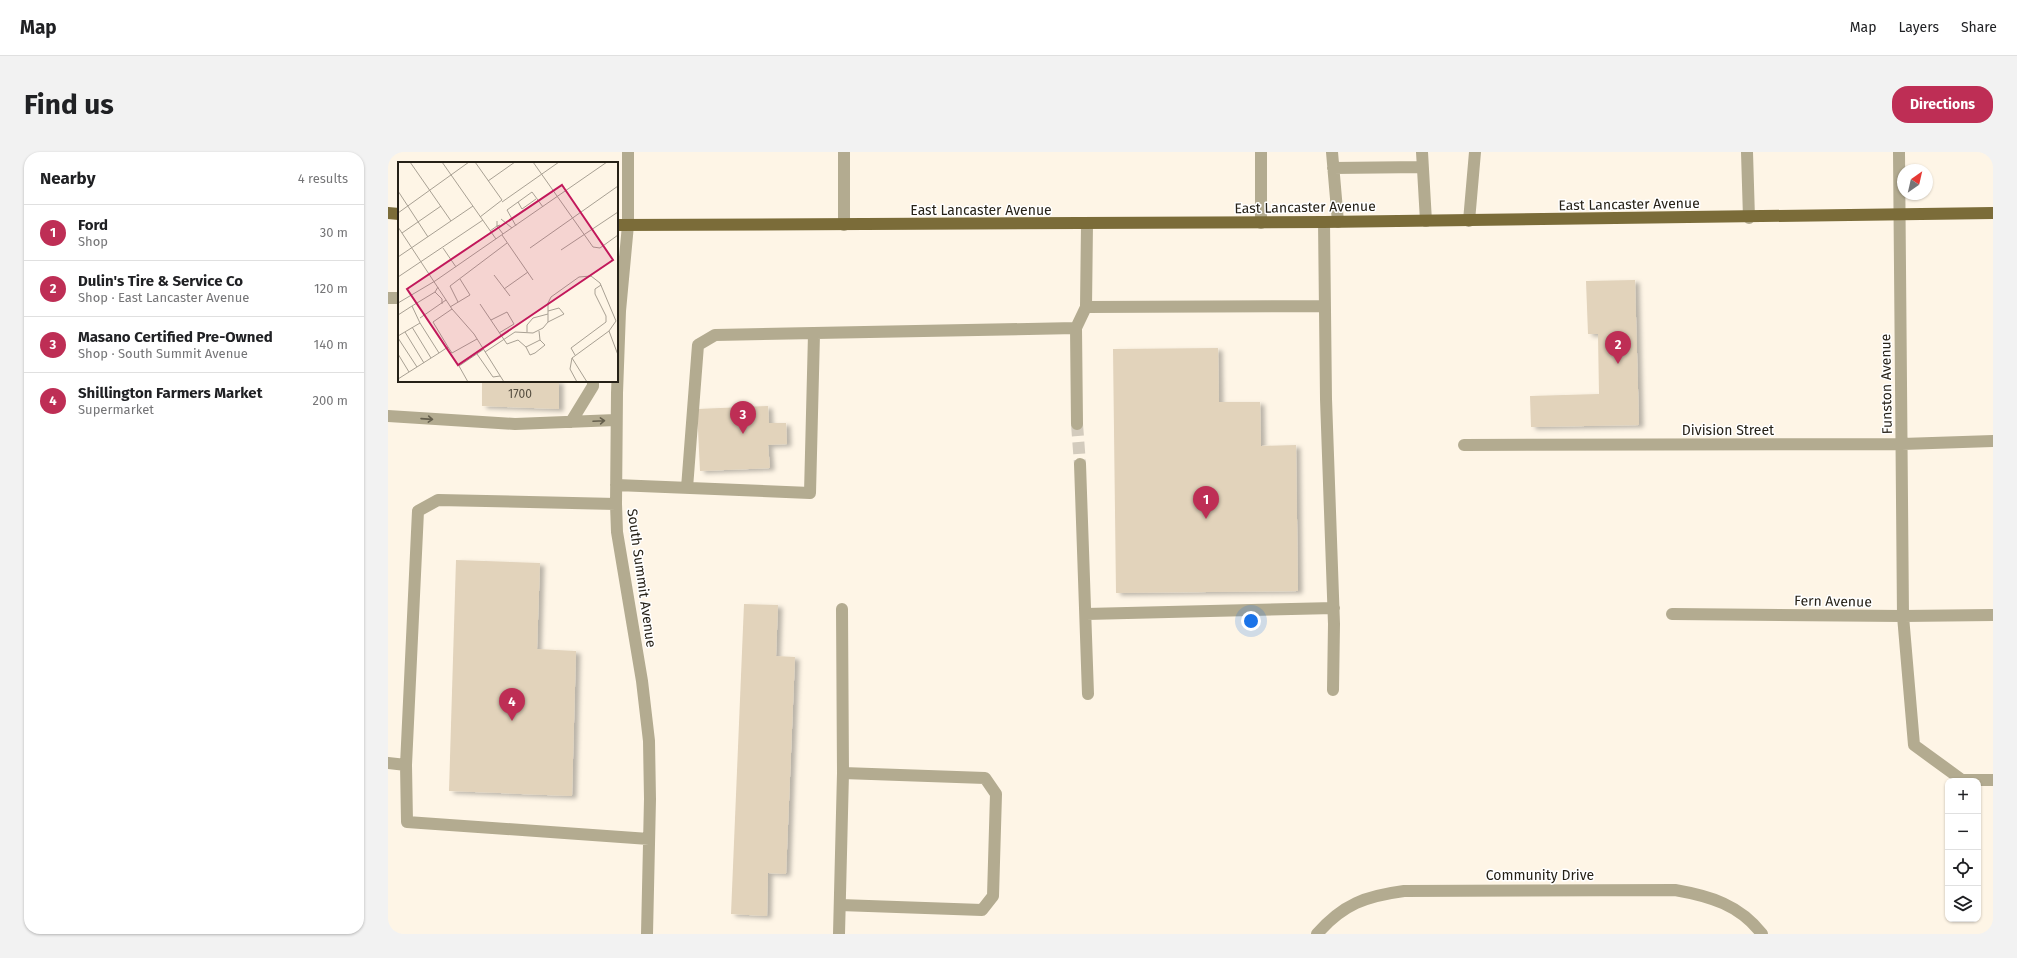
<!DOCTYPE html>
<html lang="en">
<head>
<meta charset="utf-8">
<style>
	:root { --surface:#fff; --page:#f2f2f2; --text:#202124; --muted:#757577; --line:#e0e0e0; --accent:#be2e55 }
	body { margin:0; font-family:"Fira Sans",sans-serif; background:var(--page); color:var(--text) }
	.controls { position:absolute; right:12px; bottom:12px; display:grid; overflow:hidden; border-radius:8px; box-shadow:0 1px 3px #0004 }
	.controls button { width:36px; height:36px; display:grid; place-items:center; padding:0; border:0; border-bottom:1px solid var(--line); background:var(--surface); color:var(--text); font:20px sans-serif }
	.compass { position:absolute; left:1509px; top:12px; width:36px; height:36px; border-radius:50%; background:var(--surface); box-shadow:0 1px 3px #0004; rotate:34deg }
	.you { position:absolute; left:863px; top:469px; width:14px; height:14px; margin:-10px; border:3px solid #fff; border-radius:50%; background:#1a73e8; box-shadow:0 0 0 6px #1a73e833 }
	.badge { display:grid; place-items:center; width:26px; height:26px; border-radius:50%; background:var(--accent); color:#fff; font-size:13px; font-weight:700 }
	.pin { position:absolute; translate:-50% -33px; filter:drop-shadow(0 1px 2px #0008) }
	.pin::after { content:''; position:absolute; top:21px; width:14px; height:12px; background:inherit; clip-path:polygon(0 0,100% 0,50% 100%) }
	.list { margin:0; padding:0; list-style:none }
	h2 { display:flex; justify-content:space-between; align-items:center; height:52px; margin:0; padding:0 16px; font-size:17px }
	h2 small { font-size:13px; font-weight:400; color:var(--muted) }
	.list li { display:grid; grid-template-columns:26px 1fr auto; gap:12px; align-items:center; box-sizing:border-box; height:56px; padding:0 16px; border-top:1px solid var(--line) }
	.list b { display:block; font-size:15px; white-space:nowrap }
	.list p { margin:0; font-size:13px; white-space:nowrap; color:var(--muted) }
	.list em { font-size:13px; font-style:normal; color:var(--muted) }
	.icon { flex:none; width:22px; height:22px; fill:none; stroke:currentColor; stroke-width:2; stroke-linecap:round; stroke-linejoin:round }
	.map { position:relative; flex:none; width:1605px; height:782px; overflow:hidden; border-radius:16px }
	header { display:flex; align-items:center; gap:24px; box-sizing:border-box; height:56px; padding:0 20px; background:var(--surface); border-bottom:1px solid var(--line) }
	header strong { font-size:19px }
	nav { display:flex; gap:22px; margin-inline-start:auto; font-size:14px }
	.intro { display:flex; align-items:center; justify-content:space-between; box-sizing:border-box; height:96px; padding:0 24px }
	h1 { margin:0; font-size:28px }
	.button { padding:10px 18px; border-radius:16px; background:var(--accent); color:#fff; font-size:14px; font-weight:700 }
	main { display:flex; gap:24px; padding:0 24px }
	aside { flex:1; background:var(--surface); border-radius:16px; box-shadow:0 1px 3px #0004 }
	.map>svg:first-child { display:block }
	.building { fill:#e2d3bb; filter:url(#shadow) }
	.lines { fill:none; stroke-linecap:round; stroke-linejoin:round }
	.minor-tunnel { stroke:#d3cbbd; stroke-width:12; stroke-dasharray:12 6; stroke-linecap:butt }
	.minor { stroke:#b3ab90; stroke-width:12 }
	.major { stroke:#7b6c39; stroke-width:12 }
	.oneway { stroke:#655f4d }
	.labels { text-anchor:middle; stroke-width:3; stroke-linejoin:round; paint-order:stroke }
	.number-label { font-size:12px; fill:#554e40 }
	.street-label { font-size:14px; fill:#262117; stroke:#fff }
	.inset-road { fill:none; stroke:#a8a093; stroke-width:1 }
	.view { fill:#c2185b; fill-opacity:0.15; stroke:#c2185b; stroke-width:2 }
	.inset-edge { fill:none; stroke:#262117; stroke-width:2 }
</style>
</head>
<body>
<header>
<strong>Map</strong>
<nav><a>Map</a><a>Layers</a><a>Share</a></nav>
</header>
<div class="intro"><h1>Find us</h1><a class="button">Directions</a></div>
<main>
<aside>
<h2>Nearby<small>4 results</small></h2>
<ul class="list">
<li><span class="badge">1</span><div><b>Ford</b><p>Shop</p></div><em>30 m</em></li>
<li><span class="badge">2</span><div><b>Dulin's Tire &amp; Service Co</b><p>Shop · East Lancaster Avenue</p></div><em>120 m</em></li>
<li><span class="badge">3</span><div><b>Masano Certified Pre-Owned</b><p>Shop · South Summit Avenue</p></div><em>140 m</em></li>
<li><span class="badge">4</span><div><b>Shillington Farmers Market</b><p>Supermarket</p></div><em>200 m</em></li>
</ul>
</aside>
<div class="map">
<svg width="1605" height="782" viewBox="0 0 1605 782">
	<defs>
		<filter id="shadow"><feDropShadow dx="4.5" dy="2.5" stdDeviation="2" flood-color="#0004"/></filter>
	</defs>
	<rect width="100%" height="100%" fill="#fef5e6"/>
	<path class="building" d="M1247 128 1251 273 1143 275 1142 244 1211 242 1210 182H1200L1198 129Z
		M830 196 831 250H872L873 294 908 293 910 439 728 441 725 197Z
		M94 229H171V257L94 254Z
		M380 254 381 271H398L399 292 380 293 382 316 312 319 309 257Z
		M68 408 152 411 149 497 188 499 184 644 61 639Z
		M356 452 390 453 388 504 407 505 398 722 380 721 379 764 343 762Z"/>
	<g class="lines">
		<path class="minor-tunnel" d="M689 272 692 312"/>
		<path class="minor" d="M240 0V73L232 159 229 241 228 352 229 380 254 529 261 589 262 647 259 782
			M456 0V73
			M944 0 950 70
			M1034 0 1038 69
			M1359 0 1361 66
			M1511 0 1515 464 1526 593 1574 628H1605
			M945 16 1035 15
			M1081 69 1087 0
			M936 70 938 247 946 472 945 538
			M873 71V0
			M0 146H11
			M698 155 699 72
			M688 176 689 272
			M0 264 127 272 228 268
			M183 270 205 234V229
			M1076 293 1514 292 1605 289
			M692 312 700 542
			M228 333 422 341 426 182
			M299 336 310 193 327 183 688 176 698 155 937 154
			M698 462 946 456
			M1284 462 1515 464 1605 463
			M0 611 18 613 19 670 261 687
			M18 613 30 359 50 348 228 352
			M452 753 594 758 605 744 608 642 597 626 455 621
			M451 782 455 621 454 457
			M929 782C955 752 978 744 1016 739L1287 738C1322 744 1352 753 1374 782"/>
		<path class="major" d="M0 61 11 62
			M229 73 936 70 1605 61"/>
	</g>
	<defs><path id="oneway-shaft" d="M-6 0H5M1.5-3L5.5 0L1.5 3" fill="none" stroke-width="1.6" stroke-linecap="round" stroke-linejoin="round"/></defs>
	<g class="oneway">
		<use href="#oneway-shaft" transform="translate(39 267) rotate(4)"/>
		<use href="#oneway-shaft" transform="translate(211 269) rotate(-3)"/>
	</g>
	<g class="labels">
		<g class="number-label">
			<text x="132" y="246">1700</text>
		</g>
		<g class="street-label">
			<text transform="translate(1241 52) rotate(-1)" y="5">East Lancaster Avenue</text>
			<text transform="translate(917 55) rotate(-1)" y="5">East Lancaster Avenue</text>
			<text x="593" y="63">East Lancaster Avenue</text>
			<text transform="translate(1498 232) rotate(-91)" y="5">Funston Avenue</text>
			<text x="1340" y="283">Division Street</text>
			<text transform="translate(254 426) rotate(82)" y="5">South Summit Avenue</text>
			<text transform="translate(1445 449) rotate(1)" y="5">Fern Avenue</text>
			<text x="1152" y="728">Community Drive</text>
		</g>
	</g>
	<g transform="translate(10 10)">
		<rect width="220" height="220" fill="#fef5e6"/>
		<path class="inset-road" d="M12 0 53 59M44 0 98 77M77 0 104 38 82 55M135 0 195 85 202 86 220 73M90 19 117 0M0 29 30 75M104 40 161 0M120 40 124 47 138 37M0 51 71 0M103 57 114 66M102 63 99 64 105 72M118 64 109 48 134 30 145 45M0 65 54 147 76 172 106 220M92 69 99 64V59M4 71 43 44M104 73 135 118M45 86 58 105M132 86 220 24M163 88 220 50M0 95 75 44M96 113 112 134M0 115 85 58M106 127 130 110M37 130 44 137V142M60 140 52 124 109 81M0 141 37 119 209 0M82 142 109 182 120 178 128 185 142 178 141 169M14 144 37 130 40 125M52 145 72 133 62 117M0 153 14 144 22 161 0 174M22 156 48 138M93 158 109 150 116 162 101 171M150 160 166 152 161 146 150 149M14 165 33 196M211 169 220 193M7 170 26 201M129 170V163L135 156 150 152M0 176 19 205M50 185 35 160 54 147M128 185 132 193 137 191 147 183 142 178M87 190 117 170 135 171 145 166 150 160V141L153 135 181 115 193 114 202 121 218 159 211 169 174 196 172 207 179 220M41 191 50 185 54 191 79 177M0 192 11 210M79 192 95 215 102 214M177 193 173 186 208 160V154L197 132V127L203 123M174 196 189 220M0 217 41 191 22 161M70 220 61 204 86 187"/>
		<path class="view" d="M164 23 215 98 60 203 9 127Z"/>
		<rect width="220" height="220" class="inset-edge"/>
	</g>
</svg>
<div class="controls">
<button>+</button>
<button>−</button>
<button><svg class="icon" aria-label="locate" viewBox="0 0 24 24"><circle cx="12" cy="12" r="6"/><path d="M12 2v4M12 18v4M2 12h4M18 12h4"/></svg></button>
<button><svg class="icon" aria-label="layers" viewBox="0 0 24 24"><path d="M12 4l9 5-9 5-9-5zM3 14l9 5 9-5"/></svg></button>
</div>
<svg class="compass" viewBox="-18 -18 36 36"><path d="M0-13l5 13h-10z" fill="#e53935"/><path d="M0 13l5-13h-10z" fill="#757577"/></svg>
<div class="you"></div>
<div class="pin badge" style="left:818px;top:367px">1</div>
<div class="pin badge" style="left:1230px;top:212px">2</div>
<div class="pin badge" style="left:355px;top:282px">3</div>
<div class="pin badge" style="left:124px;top:569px">4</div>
</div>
</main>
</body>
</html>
